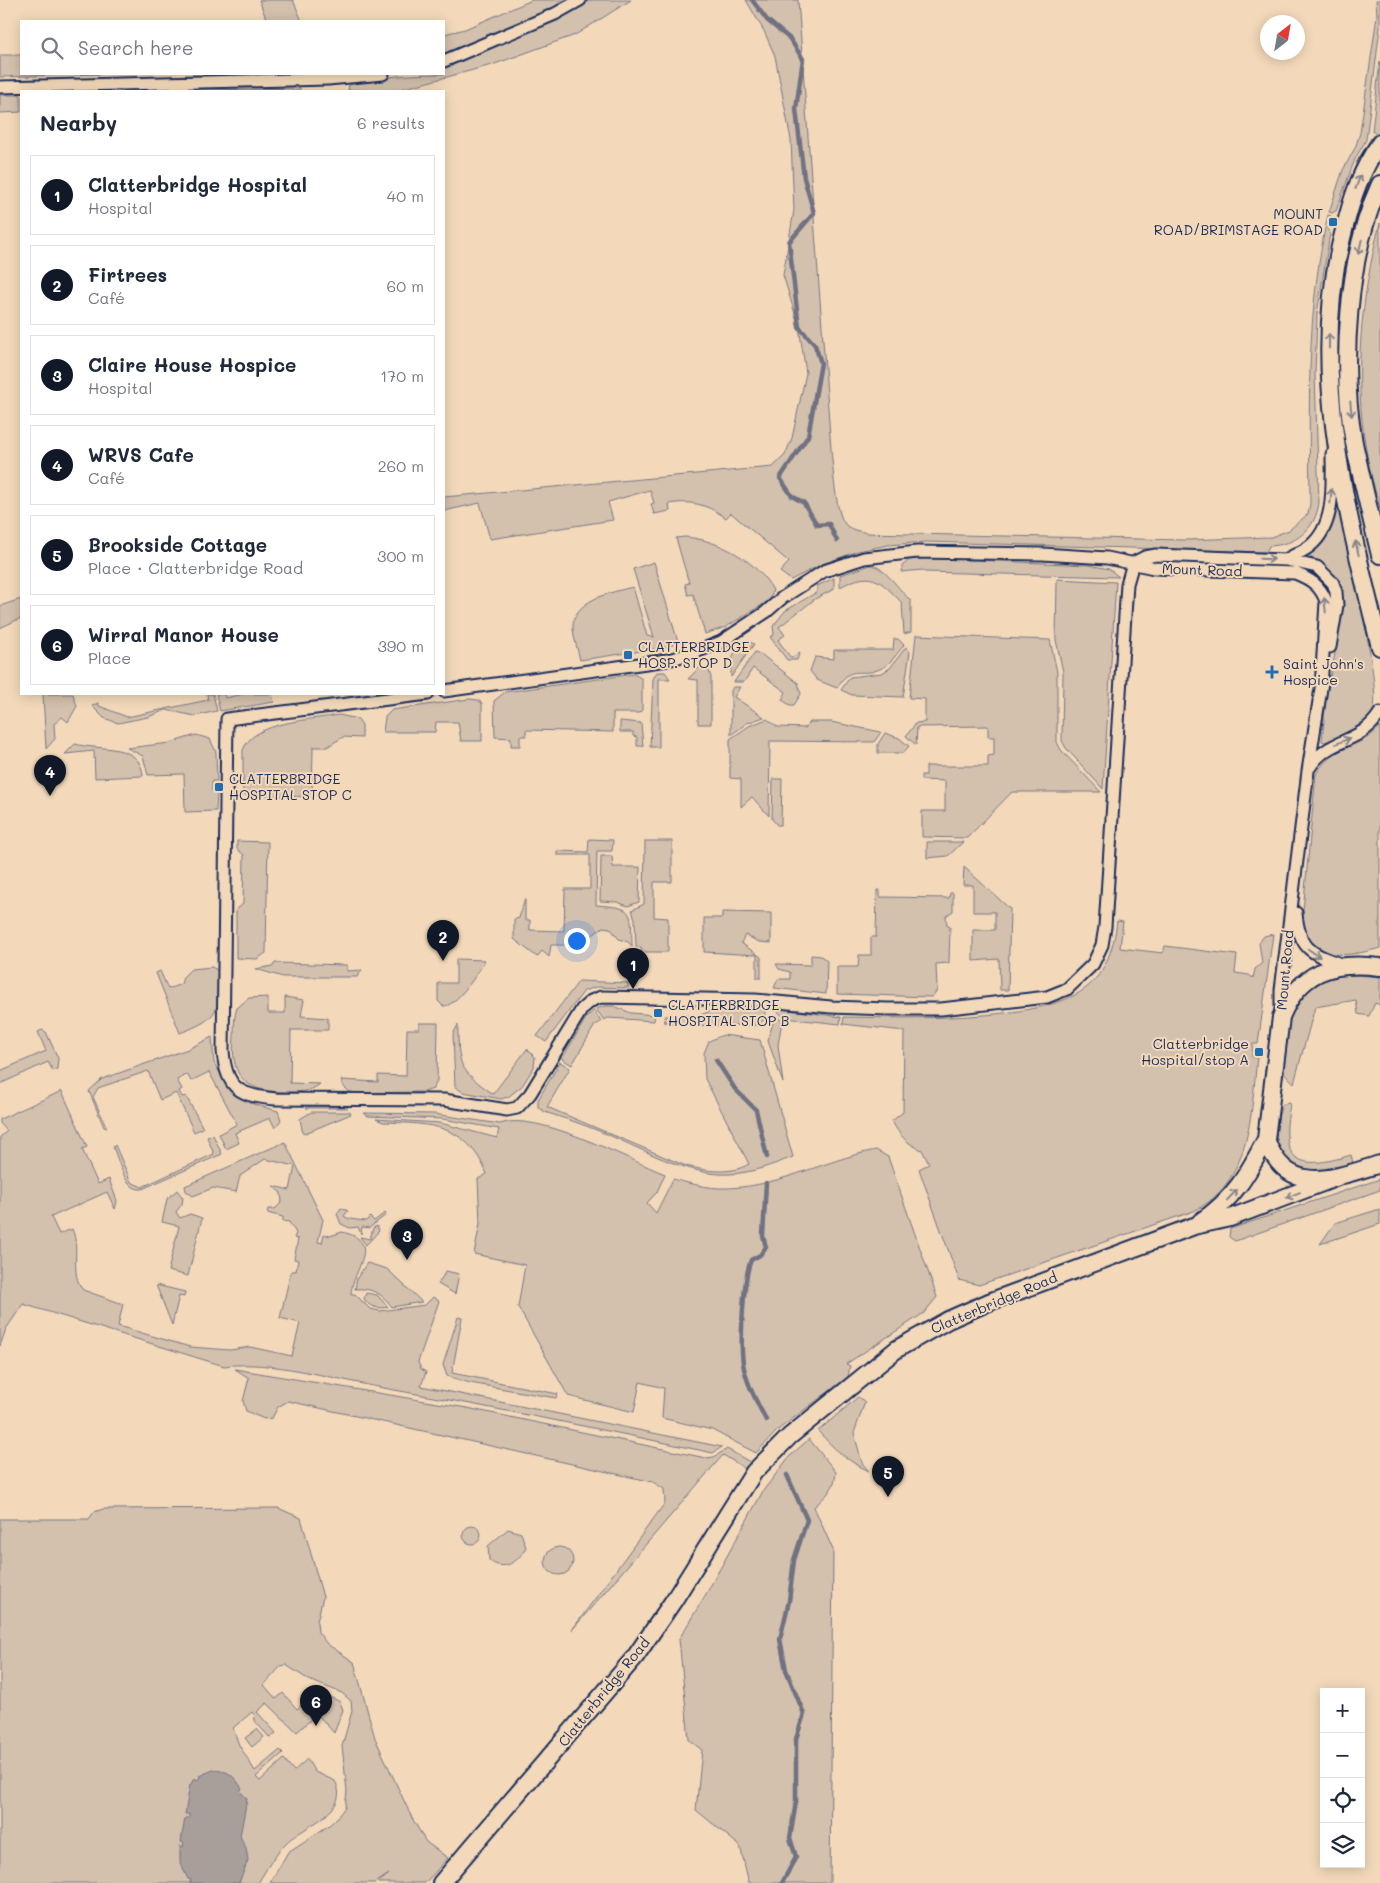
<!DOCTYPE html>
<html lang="en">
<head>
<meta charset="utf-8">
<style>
	:root { --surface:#fff; --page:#f2f2f3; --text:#1f2937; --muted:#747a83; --line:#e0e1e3; --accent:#111827 }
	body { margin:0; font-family:Mali,sans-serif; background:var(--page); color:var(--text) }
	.controls { position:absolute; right:15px; bottom:15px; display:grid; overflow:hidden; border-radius:0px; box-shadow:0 2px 12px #0003 }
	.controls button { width:45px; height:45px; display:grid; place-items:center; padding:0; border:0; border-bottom:1px solid var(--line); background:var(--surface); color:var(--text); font:25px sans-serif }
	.compass { position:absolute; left:1260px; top:15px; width:45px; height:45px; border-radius:50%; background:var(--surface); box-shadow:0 2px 12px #0003; rotate:31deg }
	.you { position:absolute; left:576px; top:940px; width:18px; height:18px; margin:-12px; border:4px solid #fff; border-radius:50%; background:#1a73e8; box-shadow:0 0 0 8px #1a73e833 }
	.badge { display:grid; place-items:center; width:32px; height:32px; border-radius:50%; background:var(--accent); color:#fff; font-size:16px; font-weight:700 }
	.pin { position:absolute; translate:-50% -41px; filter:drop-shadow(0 1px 2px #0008) }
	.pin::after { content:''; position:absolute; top:26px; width:18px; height:15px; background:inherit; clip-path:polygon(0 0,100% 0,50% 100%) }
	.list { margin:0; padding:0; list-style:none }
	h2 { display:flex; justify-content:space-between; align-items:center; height:65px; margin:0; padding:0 20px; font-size:21px }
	h2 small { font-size:16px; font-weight:400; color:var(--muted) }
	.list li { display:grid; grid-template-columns:32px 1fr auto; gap:15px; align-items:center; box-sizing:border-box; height:80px; margin:0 10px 10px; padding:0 10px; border:1px solid var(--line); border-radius:0px }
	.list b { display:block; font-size:19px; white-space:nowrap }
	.list p { margin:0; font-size:16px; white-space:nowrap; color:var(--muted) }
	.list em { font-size:16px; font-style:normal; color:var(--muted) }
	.icon { flex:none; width:28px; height:28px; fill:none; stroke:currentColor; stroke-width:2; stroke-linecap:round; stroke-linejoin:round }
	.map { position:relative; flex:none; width:1380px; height:1883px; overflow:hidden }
	.search { position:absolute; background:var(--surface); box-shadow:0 2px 12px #0003; left:20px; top:20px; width:425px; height:55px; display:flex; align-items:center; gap:12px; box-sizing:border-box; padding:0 18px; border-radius:0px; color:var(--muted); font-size:19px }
	.panel { position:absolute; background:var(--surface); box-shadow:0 2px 12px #0003; left:20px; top:90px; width:425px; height:605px; border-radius:0px }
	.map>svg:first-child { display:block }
	.green { fill:#d3c0ad; stroke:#777886 }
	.water { fill:#a99f9a; stroke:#707282 }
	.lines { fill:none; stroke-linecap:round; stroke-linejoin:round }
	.stream { stroke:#707282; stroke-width:4.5 }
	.minor-casing { stroke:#1b2f5e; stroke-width:15 }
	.secondary-casing { stroke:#1b2f5e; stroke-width:20 }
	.minor { stroke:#f3d9ba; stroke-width:11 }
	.secondary { stroke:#f3d9ba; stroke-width:16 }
	.oneway { stroke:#87848c }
	.poi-dot { fill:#1f6fb2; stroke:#f3d9ba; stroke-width:2 }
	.labels { text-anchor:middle; stroke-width:4; stroke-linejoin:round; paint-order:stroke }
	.poi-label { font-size:14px; fill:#1b2f5e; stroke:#f3d9ba; text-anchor:start }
	.street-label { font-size:14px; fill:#1b2f5e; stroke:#f3d9ba }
</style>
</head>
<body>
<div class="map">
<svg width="1380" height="1883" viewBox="0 0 1380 1883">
	<rect width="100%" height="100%" fill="#f3d9ba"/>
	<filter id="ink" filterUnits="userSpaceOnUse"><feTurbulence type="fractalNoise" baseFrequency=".02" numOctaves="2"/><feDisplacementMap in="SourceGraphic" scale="10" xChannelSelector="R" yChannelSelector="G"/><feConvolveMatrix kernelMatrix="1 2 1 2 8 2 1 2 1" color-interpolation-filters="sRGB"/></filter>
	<g filter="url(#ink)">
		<path class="green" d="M259 0H293L302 21H267Z
			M532 0H569L523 23 444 54V34L465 29Z
			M591 0H631L575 35 492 65 394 91 348 90 349 85C381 76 412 74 444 74V64L503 43Z
			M746 0H798L831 449C833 465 835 512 845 524 850 530 860 531 867 533L1185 540 1271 537 1289 530 1308 514 1310 504C1309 405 1306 312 1328 215L1331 216 1328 230 1330 233 1317 314 1315 374 1319 503C1315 530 1296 545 1269 546L1266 552 927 542 888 545 858 551 820 565 791 580 780 572 789 562 731 513 726 518C708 505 692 500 669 504L670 511 654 514 651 504 654 503 650 490 608 502 613 520 490 539 480 503 444 511V497L773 467 785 455 792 438 806 373 799 327 783 275 794 210 791 140 775 56 764 31Z
			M1376 0H1380V28L1366 140 1355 159 1336 211 1332 213 1329 212 1343 170 1355 148 1360 133 1377 16Z
			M0 55H21V74H102L0 77Z
			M1380 61V134L1378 136 1372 131Z
			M300 88V91H172Z
			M0 95H21V112L0 113Z
			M1373 135 1377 138 1342 213 1339 212 1357 161Z
			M1380 223V509C1375 490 1369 470 1366 450 1353 373 1361 298 1380 223Z
			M1337 492C1346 533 1380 677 1374 709 1367 730 1344 735 1325 742L1322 741 1326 697 1338 639 1341 614 1319 564 1308 555C1330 539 1334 517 1337 492Z
			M685 537C719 540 756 560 773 590L770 600 726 627 705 634 693 594 688 595 685 584 689 583 676 538Z
			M927 558 1089 565 1109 569 1119 577 924 572 923 570 901 572 902 566 909 560Z
			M654 562 678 642 669 647 580 660C578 650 574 640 573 629 571 600 612 592 633 587L647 636 654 637 633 569Z
			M871 565C884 566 900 591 911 601V632L904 634 902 603C879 579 872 570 840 587V575Z
			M834 578V589L815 599 779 627 785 635 778 640 791 658 800 652 797 660H787L770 637 774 635 773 626 785 611 817 592V586Z
			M1057 579 1116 582 1103 789 1066 748 1062 741 1063 672 1056 640Z
			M21 599V618L0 628V606Z
			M916 635 1050 640 1057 672V742L1061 750 1101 792H1012L967 838 922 837V811H945V781L921 780V775H926V766H988V756L994 755V737H988V726L917 727 916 745 906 736 916 723 925 722V699L909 698Z
			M894 639H898L904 645C897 653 891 664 882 668 861 679 851 662 837 688L817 680 810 671 815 657 834 659V650H893Z
			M748 641 754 644 731 677C731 662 732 646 748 641Z
			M906 647 910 652 903 697 852 695 841 690 850 677 882 673 890 668Z
			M755 652 762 655 798 683 801 694 794 705H790L782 700 786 692 753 668 744 682H734Z
			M700 667 709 671 711 677V724H698V680L688 679Z
			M657 672H665L670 679H659V747H650L653 679Z
			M634 674 642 679V710L639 713H613V732L526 730V736H520V746H511V738L495 737 494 701 505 692Z
			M733 687H740L734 697 764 717 747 723 731 735V691Z
			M43 694H73L77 706 68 722 62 717 54 724 55 739 46 749Z
			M207 694H213L217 711 195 716 166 710 148 717 118 723 104 718 92 706 98 703 99 706 127 717 208 700Z
			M216 694H224L225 698 244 694H272L274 702 220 711Z
			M469 699 478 700 482 703V741H461L458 722H436L435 732H383L385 717 392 710Z
			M339 715 358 719 362 725V738L343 737 327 747H313L312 797 243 795V750C253 721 312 720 339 715Z
			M767 719 778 727 805 728 810 722H831L881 732 874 742 770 741 769 816 752 797 741 807V779L730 778V739L749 726Z
			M620 721 641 723 643 746H637V737L633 736V732H620Z
			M1380 726V948C1359 954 1323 962 1309 940 1305 934 1304 927 1302 921L1316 774C1319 770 1322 765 1326 761 1341 745 1367 745 1380 726Z
			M885 733 899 738 909 746 903 753H878V744Z
			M196 735 210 739 216 752 217 781H212V791L217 792 216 811 185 812 184 774 148 775 143 756 127 748 170 743Z
			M75 744C99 751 141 742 143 776L95 778 94 751 65 754Z
			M773 779H782L781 825H777L772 819Z
			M589 839 613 840 612 851H597L596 905C634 908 631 908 632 946L628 942 619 939 610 928 603 927 580 945H551L549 957 542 951 537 957 514 939V919L519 918 525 899V920H530V930L564 931 565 889H590V855H557V851L588 852Z
			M237 841 268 842 266 953 257 959 236 958V910L243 904 244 855 237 849Z
			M645 841H672V882H654V917L668 918V952H641V947H636L635 919 632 910 644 904Z
			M927 842H963L948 856 927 858Z
			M601 856H612L613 867H640L639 902 628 906 617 902 600 901Z
			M964 867 1010 909 1008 990H1000L999 959 973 961V930H995V912H973V885H963Z
			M877 890H880V897L949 898 950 893H953V911L946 916 947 925 950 927 949 963 936 964 937 990 932 997 837 994V967H858L859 955H871V937H876Z
			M722 912 771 913V943L759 942 745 935 741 943 761 957V978H757V955L704 952V918H722Z
			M1117 921 1123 922 1120 948 1163 953 1165 946 1237 955 1235 973 1249 975 1253 978 1255 969 1262 963 1259 943 1264 936 1273 934 1258 1044H1253L1252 1057 1257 1058C1251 1115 1251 1182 1194 1211L979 1285 959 1280 919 1169 929 1164 922 1150C907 1144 899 1135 892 1121L903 1112 904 1031 843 1024 844 1017C901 1018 1042 1023 1086 988 1106 972 1114 947 1117 921Z
			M811 955 821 956 827 961 826 994 774 988 778 979H790V972L779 969 776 964 811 965Z
			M456 959 485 960C480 971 455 1008 443 1006L438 1001V983H456Z
			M275 963 347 965V971L362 970 357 977H283L256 969 273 966Z
			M212 967 220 972C218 1012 220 1018 180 1033L156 973 160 971 168 989 181 984 183 977 191 969Z
			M1344 974 1380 977V1005L1375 1003 1369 1016 1358 1014 1356 1000 1315 1007 1294 1083C1291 1080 1285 1075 1284 1071 1279 1059 1290 1009 1298 999 1309 984 1327 978 1344 974Z
			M579 981 628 983V988L596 987 584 991 546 1042 537 1036Z
			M268 997V1013H285V997L304 1000 301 1016 328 1018V1030H291L290 1083 320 1084C309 1093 297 1092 283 1092 243 1091 230 1075 234 1036 234 1027 234 1017 237 1008L249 998Z
			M605 1006H614L631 1013 655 1015 654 1021 608 1018 604 1020 596 1009Z
			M723 1006 761 1007 765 1012 764 1020 758 1025 709 1026 664 1022 665 1016H698Z
			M782 1009 841 1017 840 1024 785 1018 777 1011Z
			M594 1010 601 1022 595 1025 572 1065 562 1059 586 1018Z
			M775 1015 782 1021 778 1045 783 1083 768 1041Z
			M419 1023H438L437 1081 433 1089 424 1092 356 1093C348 1092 344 1089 341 1080L378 1082V1075L406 1076 407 1029H419Z
			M458 1025C458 1067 459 1069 493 1094L527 1049 535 1057 534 1067 522 1086 508 1097 501 1099 463 1092 455 1087 453 1034Z
			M42 1030 46 1032 58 1058 57 1069 53 1071 48 1062 0 1084V1071L46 1051 38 1032Z
			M723 1035 760 1040 793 1157C772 1165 752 1173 730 1174 689 1177 637 1146 599 1131 582 1124 563 1118 545 1112L538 1107V1100L560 1062 570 1068 547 1107 686 1166C707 1171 730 1175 749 1164L705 1079 704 1053 709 1041Z
			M212 1037 214 1063 229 1088 250 1103 278 1111 281 1120 275 1128 270 1118 235 1133 239 1143 226 1149 219 1134 237 1124 209 1072 191 1081 187 1074 177 1080 182 1089 179 1091 182 1097 186 1096 203 1128 194 1132 176 1093 160 1100 148 1071 98 1088 93 1097 107 1128 104 1127 89 1091 102 1079 188 1049Z
			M62 1091 87 1147 82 1149 98 1184 109 1179 117 1201 115 1209 107 1192 51 1217 59 1234 72 1229C81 1248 69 1273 83 1290L123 1304 118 1326 190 1347 230 1350 250 1347 292 1356 300 1323 280 1318 291 1271H296L298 1260 294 1259 298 1239 294 1238 296 1233 289 1222 283 1221V1217L267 1213 268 1209H275L282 1202 281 1193 273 1186 290 1190 295 1166 265 1159 240 1176 236 1192 213 1188 193 1196 186 1191 185 1186 285 1142 323 1220 318 1242 322 1243 324 1234 330 1236 342 1232C384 1241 352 1270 351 1294H355L370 1309 380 1311 425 1305 433 1297 439 1301 418 1362 421 1369 426 1372 421 1386 722 1447 713 1453C601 1429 490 1407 378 1387 330 1378 272 1360 224 1366L23 1304 6 1329 0 1346V1137L7 1131 0 1123V1119Z
			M1290 1103C1289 1113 1286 1124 1287 1135 1288 1174 1327 1162 1351 1155L1353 1163 1318 1174 1288 1165C1285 1159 1280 1153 1278 1147 1275 1137 1277 1113 1283 1104Z
			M315 1104 346 1105 348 1108H306Z
			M311 1112H350L351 1114 303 1134 300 1119Z
			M364 1113 434 1114 500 1124C536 1110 627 1159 665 1174L657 1192 647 1203 656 1213 673 1179C688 1183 703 1187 718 1188 773 1190 823 1160 876 1150L888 1157 937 1297 924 1313 846 1364 850 1366 848 1377 779 1429 756 1453 712 1430 662 1418 664 1388 640 1382 634 1412 568 1396 518 1307 525 1265 474 1254 480 1223 478 1179 487 1174C466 1123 431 1124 383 1122L376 1119 440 1123 497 1138 499 1129 443 1119 368 1116Z
			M213 1135 222 1154 142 1189C125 1191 119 1161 113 1147L115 1145 131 1182 142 1187 214 1154 207 1137Z
			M1380 1179V1190L1235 1241 1229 1237 1230 1229Z
			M177 1190 183 1198 182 1204 176 1212 180 1218 190 1214 202 1218 188 1276 168 1271 179 1226 162 1222 167 1199Z
			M341 1208 348 1211 344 1216 349 1219 366 1221 370 1217 374 1221 385 1213 386 1215 369 1228 362 1227 361 1234 358 1227 350 1228 341 1224 337 1214Z
			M1380 1209V1224L1320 1244 1335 1223Z
			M377 1226 379 1231 366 1245 360 1237 370 1239 373 1228Z
			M367 1263 387 1269 422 1302 392 1307C382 1293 371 1288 355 1289L357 1278Z
			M446 1271 459 1274 455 1294 438 1284Z
			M156 1285 185 1292 184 1297 179 1296 172 1325Z
			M366 1293 377 1295 388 1307C378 1309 370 1308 364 1299Z
			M458 1317 462 1318 452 1373 558 1394 556 1398 470 1383 447 1376 443 1365Z
			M235 1369 467 1408 706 1458 714 1457 727 1449 750 1462 746 1469 723 1455 572 1630 665 1503 664 1489 653 1482 288 1401 278 1407 272 1418 264 1419 246 1411 243 1401 249 1378Z
			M858 1397 865 1402 854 1433 862 1463 869 1471C847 1461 834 1449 818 1431Z
			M809 1439 836 1472C835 1489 826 1496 814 1507L833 1550 830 1883H749L740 1846 696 1810 702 1750 689 1740 679 1639 706 1594 763 1491 789 1457Z
			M278 1508 301 1518 323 1597 317 1622 318 1632 327 1644 354 1662 375 1738 412 1818 426 1842 448 1858 425 1883H378L389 1874 375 1883H270L288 1852 328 1826 336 1819 345 1807 347 1791 342 1746 352 1711 351 1701 342 1693 309 1680 286 1665 281 1666 264 1685 276 1699 283 1693 297 1709 309 1698 313 1702C322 1695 330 1696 340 1702L343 1710 334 1733 317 1714 297 1732 267 1703 257 1712 276 1733 270 1738 253 1719 256 1717 252 1712 233 1728 239 1745 255 1771 280 1750 283 1753 256 1777 260 1781 284 1759 294 1771 307 1759 315 1772 335 1781C352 1812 302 1827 287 1842 275 1853 267 1869 258 1883H0V1519H89L94 1512 103 1509Z
			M463 1535a9 9 0 1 1 18 0a9 9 0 1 1-18 0Z
			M508 1529 521 1533 526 1547C520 1561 503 1573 489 1560L488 1546Z
			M545 1561a14 14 0 1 1 28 0a14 14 0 1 1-28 0Z
			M257 1729 264 1737 252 1747 245 1738Z"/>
		<path class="water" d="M213 1770C228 1770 235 1776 242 1789L240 1791 247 1799 240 1836 246 1848 248 1860 239 1883H190L191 1880 188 1879 180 1863V1846L183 1847 184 1843 181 1842 185 1818H189V1814H185L190 1785 195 1778 197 1780 200 1778 199 1776Z"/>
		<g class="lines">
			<path class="stream" d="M752 0 767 20 790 39 803 59 796 109 804 178 814 213 789 242 799 327 815 345 821 363 808 436 780 478 792 496 804 503 817 525 829 524 837 541
				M716 1060 735 1089 756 1110 767 1157
				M766 1183 763 1236 766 1247 760 1255 751 1260C743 1279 740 1342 743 1363 746 1383 757 1402 766 1420
				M782 1883 796 1857 790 1838 796 1802V1739L804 1714 786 1670 780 1639 789 1601 794 1560 807 1520 787 1475"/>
			<g class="minor-casing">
				<path id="minor" d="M444 61 555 14 580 0
					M0 87 328 79 383 74
					M1286 560C1293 555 1303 552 1310 546 1336 525 1332 484 1332 454
					M1133 563 1145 557 1156 555 1286 560 1317 567 1333 583 1336 592 1337 605 1330 647
					M444 691 668 660 693 653 721 642 766 612 782 598 824 571 864 558 917 552 1042 554 1107 558 1154 568 1295 573C1310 579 1320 585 1326 601L1321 689
					M428 694 227 719 223 1051C226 1089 240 1096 276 1099L444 1100 507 1110 517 1108 530 1094 582 1009 591 1001 601 997 755 1000 831 1007 888 1009H941L1047 997 1067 989 1093 964 1102 945 1105 927 1127 584 1133 563
					M1310 767C1329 737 1360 745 1380 713
					M1296 913C1299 949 1311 954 1344 965
					M1281 1013V990L1308 771 1322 682"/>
			</g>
			<g class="secondary-casing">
				<path id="secondary" d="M1380 143C1361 170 1352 198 1344 230 1307 368 1347 512 1380 647
					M1380 184C1347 256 1340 366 1354 443 1362 480 1371 518 1380 555
					M1380 967C1332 961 1300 971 1281 1017L1266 1139C1287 1198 1334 1178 1380 1164
					M1200 1222C1234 1199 1248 1174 1266 1139
					M441 1883 635 1657 674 1600 754 1472 790 1436 897 1349 948 1320 989 1302 1194 1226 1230 1218 1338 1177"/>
			</g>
			<use href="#minor" class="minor"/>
			<use href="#secondary" class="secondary"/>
		</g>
		<defs><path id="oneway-shaft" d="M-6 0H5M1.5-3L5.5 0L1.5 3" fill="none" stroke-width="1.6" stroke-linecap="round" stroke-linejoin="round" transform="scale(1.25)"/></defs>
		<g class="oneway">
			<use href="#oneway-shaft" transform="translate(1358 182) rotate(-70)"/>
			<use href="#oneway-shaft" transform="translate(1360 247) rotate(103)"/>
			<use href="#oneway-shaft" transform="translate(1329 341) rotate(-90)"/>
			<use href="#oneway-shaft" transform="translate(1351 409) rotate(85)"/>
			<use href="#oneway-shaft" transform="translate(1331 496) rotate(-85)"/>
			<use href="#oneway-shaft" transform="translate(1357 548) rotate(-103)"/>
			<use href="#oneway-shaft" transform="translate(1267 559) rotate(2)"/>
			<use href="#oneway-shaft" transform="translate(1325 605) rotate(-96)"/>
			<use href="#oneway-shaft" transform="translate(1343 741) rotate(-22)"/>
			<use href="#oneway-shaft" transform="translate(1314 953) rotate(35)"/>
			<use href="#oneway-shaft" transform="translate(1232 1195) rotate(-47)"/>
			<use href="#oneway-shaft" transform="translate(1293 1195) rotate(158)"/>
		</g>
	</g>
	<g class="poi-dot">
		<rect x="1328" y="217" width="10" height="10" rx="2.5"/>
		<rect x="623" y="650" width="10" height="10" rx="2.5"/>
		<path d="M1269.5 664.5h5v5h5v5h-5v5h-5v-5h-5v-5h5z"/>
		<rect x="214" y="782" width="10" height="10" rx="2.5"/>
		<rect x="653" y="1008" width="10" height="10" rx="2.5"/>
		<rect x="1254" y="1047" width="10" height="10" rx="2.5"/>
	</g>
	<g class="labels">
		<g class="poi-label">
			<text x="1323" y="219" text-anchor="end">MOUNT<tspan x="1323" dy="16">ROAD/BRIMSTAGE ROAD</tspan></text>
			<text x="638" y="652">CLATTERBRIDGE<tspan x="638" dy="16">HOSP. STOP D</tspan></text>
			<text x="1283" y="669">Saint John's<tspan x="1283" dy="16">Hospice</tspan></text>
			<text x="229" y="784">CLATTERBRIDGE<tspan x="229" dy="16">HOSPITAL STOP C</tspan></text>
			<text x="668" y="1010">CLATTERBRIDGE<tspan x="668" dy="16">HOSPITAL STOP B</tspan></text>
			<text x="1249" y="1049" text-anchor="end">Clatterbridge<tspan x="1249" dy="16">Hospital/stop A</tspan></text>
		</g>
		<g class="street-label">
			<text transform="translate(1202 570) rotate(2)" y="5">Mount Road</text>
			<text transform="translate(1285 970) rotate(-85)" y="5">Mount Road</text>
			<text transform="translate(994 1303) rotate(-23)" y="5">Clatterbridge Road</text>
			<text transform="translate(604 1692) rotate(-51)" y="5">Clatterbridge Road</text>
		</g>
	</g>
</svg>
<div class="controls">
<button>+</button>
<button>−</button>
<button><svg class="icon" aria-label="locate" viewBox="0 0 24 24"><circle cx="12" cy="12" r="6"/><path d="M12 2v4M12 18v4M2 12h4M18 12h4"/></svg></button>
<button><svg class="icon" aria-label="layers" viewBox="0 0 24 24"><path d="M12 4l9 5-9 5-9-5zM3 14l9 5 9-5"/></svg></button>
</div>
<svg class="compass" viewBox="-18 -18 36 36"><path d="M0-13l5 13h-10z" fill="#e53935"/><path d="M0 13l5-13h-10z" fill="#747a83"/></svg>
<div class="you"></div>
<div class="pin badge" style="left:633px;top:989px">1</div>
<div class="pin badge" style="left:443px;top:961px">2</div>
<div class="pin badge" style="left:407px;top:1260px">3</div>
<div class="pin badge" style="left:50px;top:796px">4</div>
<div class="pin badge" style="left:888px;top:1497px">5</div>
<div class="pin badge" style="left:316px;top:1726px">6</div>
<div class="search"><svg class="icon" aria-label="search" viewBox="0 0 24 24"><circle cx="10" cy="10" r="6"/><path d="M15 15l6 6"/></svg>Search here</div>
<section class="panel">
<h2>Nearby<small>6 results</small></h2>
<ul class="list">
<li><span class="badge">1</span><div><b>Clatterbridge Hospital</b><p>Hospital</p></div><em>40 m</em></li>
<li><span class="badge">2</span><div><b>Firtrees</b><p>Café</p></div><em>60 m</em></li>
<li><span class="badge">3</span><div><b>Claire House Hospice</b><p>Hospital</p></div><em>170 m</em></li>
<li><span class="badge">4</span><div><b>WRVS Cafe</b><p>Café</p></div><em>260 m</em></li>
<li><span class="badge">5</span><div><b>Brookside Cottage</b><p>Place · Clatterbridge Road</p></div><em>300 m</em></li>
<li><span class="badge">6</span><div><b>Wirral Manor House</b><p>Place</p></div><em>390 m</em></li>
</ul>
</section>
</div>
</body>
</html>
